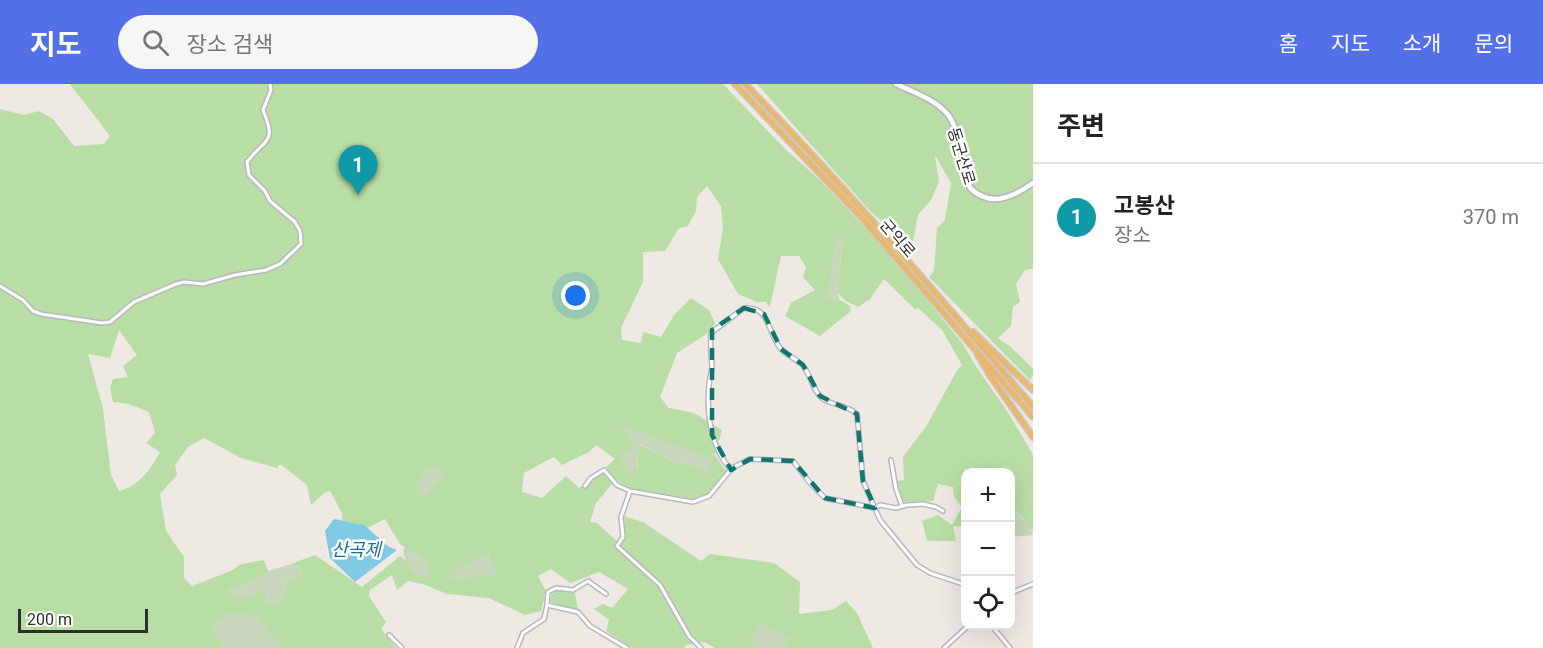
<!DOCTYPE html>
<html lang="ko">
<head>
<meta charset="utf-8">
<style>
	:root { --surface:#fff; --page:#f6f6f6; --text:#222; --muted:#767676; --line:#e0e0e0; --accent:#5470e9 }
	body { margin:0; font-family:Roboto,"Noto Sans KR",sans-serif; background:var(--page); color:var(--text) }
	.controls { position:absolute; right:18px; bottom:18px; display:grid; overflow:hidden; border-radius:12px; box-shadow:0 6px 24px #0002 }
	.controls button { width:54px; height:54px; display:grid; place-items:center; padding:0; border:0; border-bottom:2px solid var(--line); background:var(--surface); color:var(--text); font:30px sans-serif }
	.scale { position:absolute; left:18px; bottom:15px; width:130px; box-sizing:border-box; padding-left:6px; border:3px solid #2e2e2e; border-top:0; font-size:16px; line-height:21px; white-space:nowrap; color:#2e2e2e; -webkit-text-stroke:4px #fff; paint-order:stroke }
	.you { position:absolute; left:576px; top:212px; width:21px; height:21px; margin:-15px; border:4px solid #fff; border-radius:50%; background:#1a73e8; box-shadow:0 0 0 9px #1a73e833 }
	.badge { display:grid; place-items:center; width:39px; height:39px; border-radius:50%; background:var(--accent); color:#fff; font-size:20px; font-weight:700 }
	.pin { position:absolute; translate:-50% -50px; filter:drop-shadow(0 2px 3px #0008) }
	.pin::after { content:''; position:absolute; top:32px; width:21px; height:18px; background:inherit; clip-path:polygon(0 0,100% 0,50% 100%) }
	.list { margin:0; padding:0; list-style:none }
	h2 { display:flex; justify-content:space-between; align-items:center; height:78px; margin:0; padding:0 24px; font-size:26px }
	h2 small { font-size:20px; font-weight:400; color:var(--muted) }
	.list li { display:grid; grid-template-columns:39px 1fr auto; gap:18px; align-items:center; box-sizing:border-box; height:108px; padding:0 24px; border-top:2px solid var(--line) }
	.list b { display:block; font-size:22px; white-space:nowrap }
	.list p { margin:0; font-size:20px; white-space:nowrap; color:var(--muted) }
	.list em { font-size:20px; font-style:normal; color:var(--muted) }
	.icon { flex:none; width:33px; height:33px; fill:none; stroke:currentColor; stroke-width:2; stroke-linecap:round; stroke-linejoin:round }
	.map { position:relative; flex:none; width:1033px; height:564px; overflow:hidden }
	header { display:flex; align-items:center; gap:36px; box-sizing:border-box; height:84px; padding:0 30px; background:var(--accent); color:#fff }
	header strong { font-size:28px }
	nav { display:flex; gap:33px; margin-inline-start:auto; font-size:21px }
	.search { width:420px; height:54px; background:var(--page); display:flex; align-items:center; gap:15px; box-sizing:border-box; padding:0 21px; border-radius:33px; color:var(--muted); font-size:22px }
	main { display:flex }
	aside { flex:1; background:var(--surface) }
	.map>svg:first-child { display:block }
	.green { fill:#b8dea5; fill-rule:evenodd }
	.cemetery { fill:#c8d6bb }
	.water { fill:#81cae4 }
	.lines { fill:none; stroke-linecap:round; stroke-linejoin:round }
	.minor-casing { stroke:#b6b8c0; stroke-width:6 }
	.tertiary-casing { stroke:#b6b8c0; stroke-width:8 }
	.trunk-casing { stroke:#c9c9c9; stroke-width:8 }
	.minor { stroke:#fff; stroke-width:3 }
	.tertiary { stroke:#fff; stroke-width:4.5 }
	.trunk { stroke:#eab76e; stroke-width:5 }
	.marked { fill:none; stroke:#0f766e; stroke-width:4.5; stroke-dasharray:12 8; stroke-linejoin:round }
	.labels { text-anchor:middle; stroke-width:5; stroke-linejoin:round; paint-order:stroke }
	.street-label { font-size:16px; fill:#2e2e2e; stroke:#fff }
	.water-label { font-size:18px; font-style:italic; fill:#1c6b94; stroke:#fff }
</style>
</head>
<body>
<header>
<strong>지도</strong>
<div class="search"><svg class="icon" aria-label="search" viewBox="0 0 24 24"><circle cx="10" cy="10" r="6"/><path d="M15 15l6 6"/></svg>장소 검색</div>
<nav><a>홈</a><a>지도</a><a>소개</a><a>문의</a></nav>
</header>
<main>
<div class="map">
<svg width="1033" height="564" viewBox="0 0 1033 564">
	<rect width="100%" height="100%" fill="#eee9e2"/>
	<path class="green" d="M70 0H723L785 65 820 96 888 168 963 260 975 281 1009 330 1033 371V448L1023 434 1011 423V388H974L965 385 961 403 965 411V443L953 442 956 457H927L922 437 938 431 952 441 962 423 954 413 953 403 938 400 933 417 904 418 896 397 904 396 903 373 927 341 956 288 962 281 942 246 917 223 916 226 884 195 870 215 858 223 846 217 837 209 843 153 827 213 840 216 850 222 851 227 820 252 785 232 791 219 815 206 803 193 806 183 799 172H781L770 223 766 218H757L738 210 718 175 723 144 721 122 707 102 697 113 696 127 688 142 679 144 665 167 643 168V198L621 244 622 256 641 259 643 248 661 253 674 231 691 214 709 226 715 240 705 251 677 269 660 313 669 324 694 329 722 346 715 371 726 387 707 410 693 415 629 404 615 395 606 383 615 375 596 361 589 368 562 381 554 373 524 389 522 408 542 414 566 392 579 404 603 388 612 400 596 419 590 438 597 439 621 461 625 449 624 432 643 438 701 477 710 470 774 479 800 498 799 530 832 526 846 517 857 529 873 564H781L789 554 751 556 756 564H715L704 558 686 561 684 564H632L606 547 609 536 594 525 603 520 612 524 628 505 599 488 570 499 551 485 538 492 546 507 541 527 525 531 489 514 447 510 423 500 408 497 397 506 392 491 370 506 369 512 386 538 381 545 396 564H0V25L24 31 39 27 53 35 74 62 104 60 110 52ZM119 246 137 271 123 282 128 293 113 295 110 304 113 318 129 320 149 328 155 349 146 359 160 368C152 384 138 403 119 407L111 391 103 325 88 270 110 274ZM622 342 709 384V388L702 384 681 379H673L660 369 639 361 637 387 636 362ZM204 354 241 374 277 384 280 380 307 401 311 421 324 409 330 407 342 429V436L353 441 363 440 367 444 385 435 400 460 428 480 426 495C412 489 410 479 400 472L362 503 315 471 288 481 302 483 288 497 279 521 267 504 226 506 258 496 268 487 264 476 241 480 231 487 192 502 184 494V473L166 447 160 410 177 391 175 381 188 363ZM489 469 490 493 479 489 464 495 450 493Z
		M757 0H1033V185L1025 186 1016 200 1020 218 1013 223 1011 242 998 254 1011 263 1033 285V292L1030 296 929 193 934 187 937 144 945 136 951 99 935 71 939 98 931 116 918 131 912 163 871 128Z
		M558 505 575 509 578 526 551 519V512Z"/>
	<path class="cemetery" d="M836 151 843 153 837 209 840 216 827 213Z
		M621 341 713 375 709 388 702 384 681 379H673L660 369 640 361 635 393 627 389 620 372 635 362Z
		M429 382 442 385 444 392 424 412 418 411C417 402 422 389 429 382Z
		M1011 423C1019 431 1030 440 1033 451L1011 453Z
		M404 463 428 480 430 489 426 496C411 488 402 480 404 463Z
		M489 469 496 490 490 493 479 489 464 495 449 493 466 480Z
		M288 481 302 483 303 493 288 497 279 521 264 520 267 504C251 512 241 522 226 506L258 496 268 487Z
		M236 529 256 531 282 564H222L211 543 226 530Z
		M760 539 789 554 781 564H756L751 556Z"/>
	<path class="water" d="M334 435C344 436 352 441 363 440L389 463 397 466 355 498 330 474 325 447Z"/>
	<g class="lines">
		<g class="minor-casing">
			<path id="minor" d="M0 202 23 216 33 227 41 230 102 239 110 238 134 218 176 200 184 198 203 200 235 191 266 186 280 180 301 160 300 147 295 138 270 117 265 107 249 91 247 78C266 53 277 60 263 26L271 6 270 0
				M891 376 896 405 902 422
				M731 386C711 364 706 330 709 301 709 295 712 289 712 282 711 271 710 261 711 249L744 224C770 221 768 251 781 265 787 272 798 275 804 283 811 292 813 308 823 315 834 322 848 321 857 330L863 397 880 436 917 481 930 489 966 501
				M585 402 591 394 604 386 617 401 630 407 693 418 709 412 732 384 750 375 793 377 810 399 825 414 875 424 880 421 896 424 907 421 923 420 936 423 943 427
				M630 407 621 433 623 453 617 462 660 501 689 552 701 564
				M1011 509 1033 500
				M547 521 548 508 556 504 573 506 588 497 606 510
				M992 542 1010 564
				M389 551 402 564
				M517 564 523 549 544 535 547 521 578 528 590 542 627 564
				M944 564 968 542"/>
		</g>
		<g class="tertiary-casing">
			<path id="tertiary" d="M896 0C913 8 937 16 949 32 959 46 965 85 970 104 991 124 1013 113 1033 99"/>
		</g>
		<g class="trunk-casing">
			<path id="trunk" d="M735 0 861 133 1033 333
				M745 0C846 104 940 213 1033 323
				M973 248 1033 306
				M978 271 991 293 1033 353"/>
		</g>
		<use href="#minor" class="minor"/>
		<use href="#tertiary" class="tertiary"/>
		<use href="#trunk" class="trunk"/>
	</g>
	<path class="marked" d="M744 224 764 230 781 265 803 281 820 312 857 330 863 397 875 424 825 414 793 377 750 375 731 386 712 351V246Z"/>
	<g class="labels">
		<g class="street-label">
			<text transform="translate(962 72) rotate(73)" y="6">동군산로</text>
			<text transform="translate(898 154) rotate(49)" y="6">군익로</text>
		</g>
		<g class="water-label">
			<text x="356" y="472">산곡제</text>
		</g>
	</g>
</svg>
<div class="controls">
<button>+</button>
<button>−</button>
<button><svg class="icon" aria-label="locate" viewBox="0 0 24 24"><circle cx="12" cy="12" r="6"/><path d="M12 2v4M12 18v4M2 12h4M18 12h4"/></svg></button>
</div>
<div class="scale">200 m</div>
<div class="you"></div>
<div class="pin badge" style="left:358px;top:111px;background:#0f9aa8">1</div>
</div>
<aside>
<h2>주변<small></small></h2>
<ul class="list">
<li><span class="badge" style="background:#0f9aa8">1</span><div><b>고봉산</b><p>장소</p></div><em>370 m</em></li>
</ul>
</aside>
</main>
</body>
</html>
